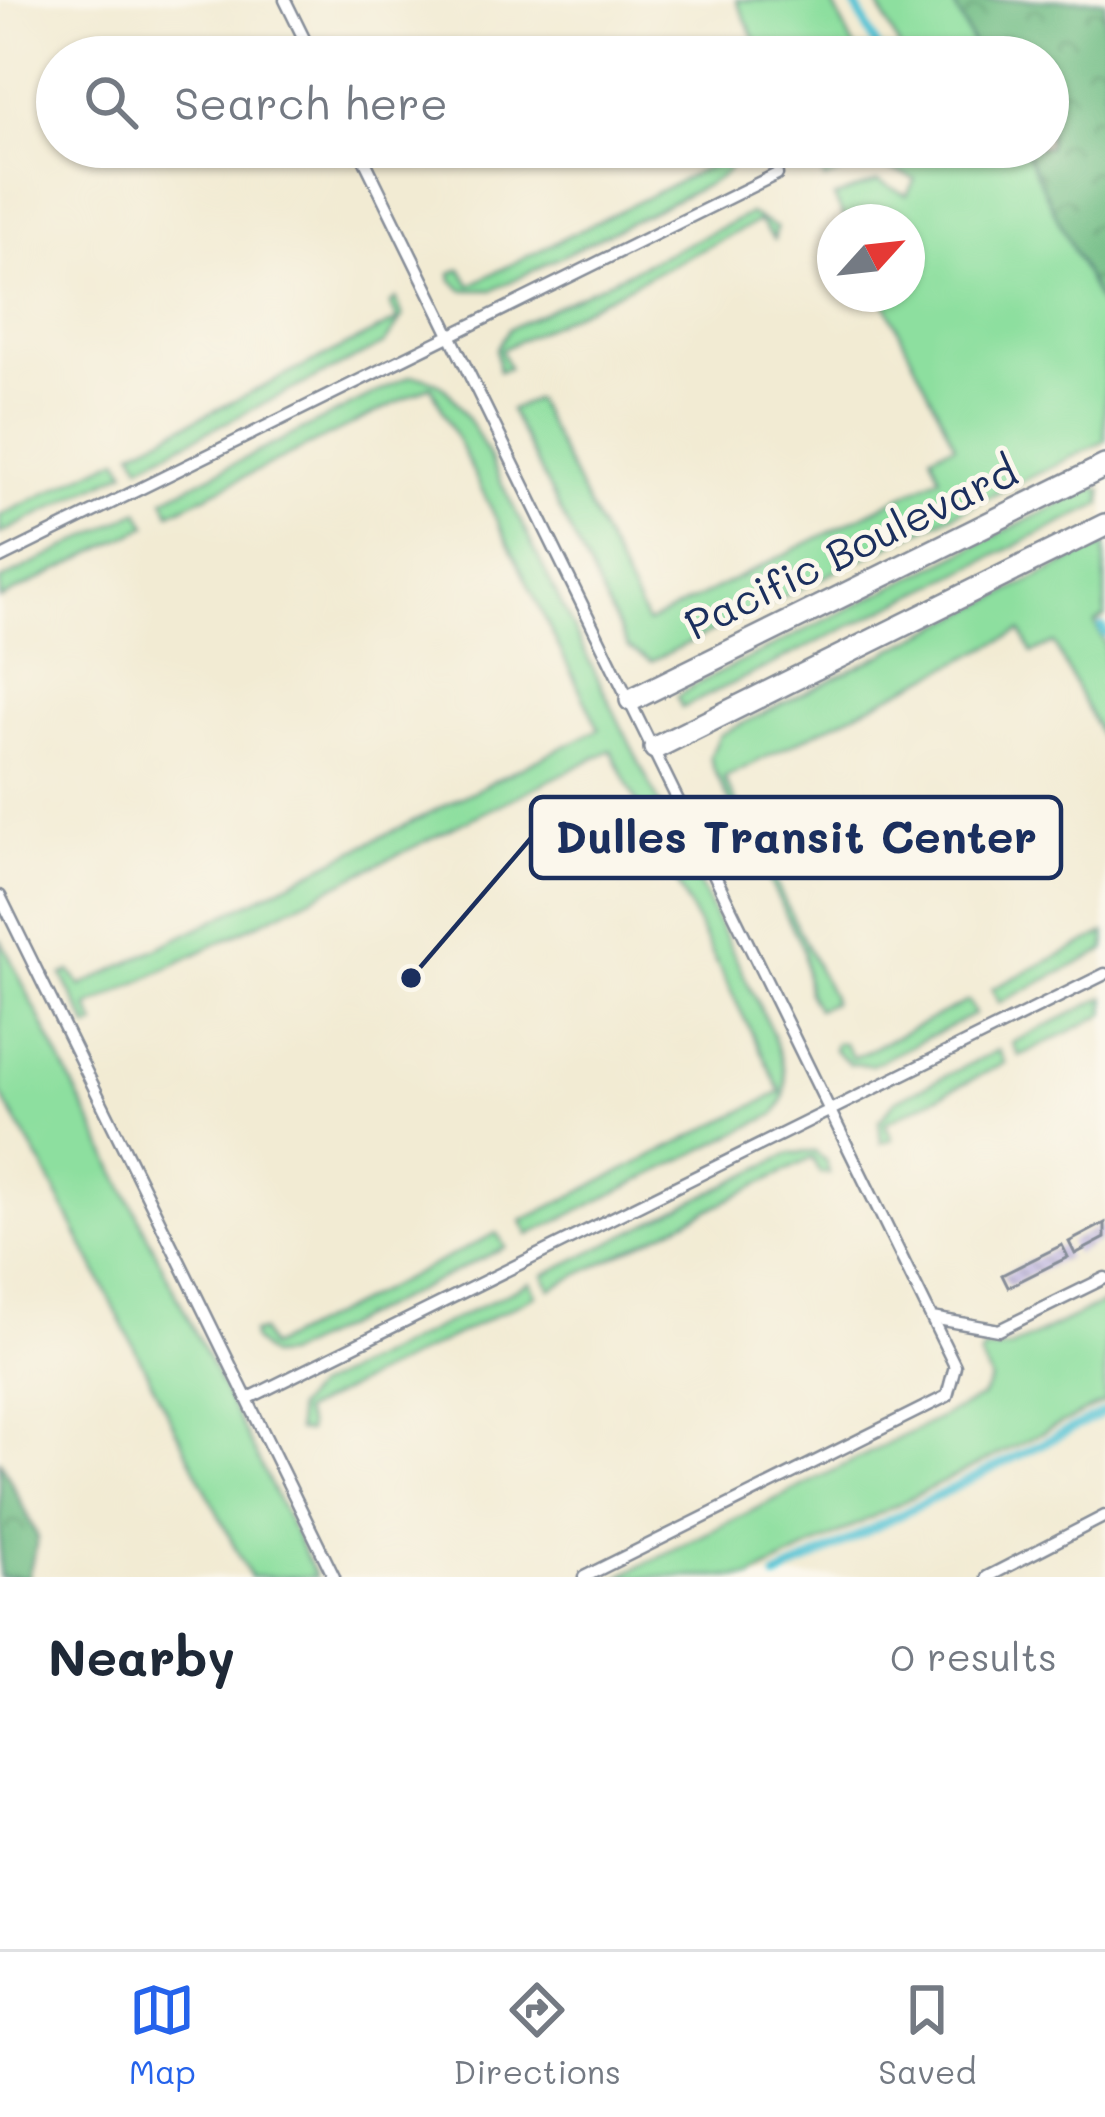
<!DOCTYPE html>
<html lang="en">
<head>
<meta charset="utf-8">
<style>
	:root { --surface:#fff; --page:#f2f2f3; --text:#1f2937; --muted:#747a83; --line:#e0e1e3; --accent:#2563eb }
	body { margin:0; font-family:Mali,sans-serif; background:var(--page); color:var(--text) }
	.compass { position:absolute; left:817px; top:204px; width:108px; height:108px; border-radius:50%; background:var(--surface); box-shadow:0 3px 9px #0004; rotate:63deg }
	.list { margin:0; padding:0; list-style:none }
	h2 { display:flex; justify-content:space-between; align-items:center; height:156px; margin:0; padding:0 48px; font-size:51px }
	h2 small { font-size:39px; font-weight:400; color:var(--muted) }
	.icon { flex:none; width:66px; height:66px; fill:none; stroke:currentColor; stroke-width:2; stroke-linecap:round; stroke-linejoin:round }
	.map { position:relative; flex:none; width:1105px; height:1577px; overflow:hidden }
	.search { position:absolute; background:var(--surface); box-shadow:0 3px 9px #0004; left:36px; right:36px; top:36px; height:132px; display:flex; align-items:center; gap:30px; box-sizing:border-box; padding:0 42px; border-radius:66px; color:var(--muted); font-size:45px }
	.sheet { height:372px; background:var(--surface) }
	nav { display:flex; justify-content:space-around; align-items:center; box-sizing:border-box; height:168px; border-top:3px solid var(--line); background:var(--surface); font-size:33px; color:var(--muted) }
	nav a { display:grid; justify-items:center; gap:6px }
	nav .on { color:var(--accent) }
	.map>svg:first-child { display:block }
	.grass { fill:#8ddf9f; stroke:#54877e; stroke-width:3 }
	.forest { fill:url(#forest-crowns); stroke:#467672; stroke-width:3 }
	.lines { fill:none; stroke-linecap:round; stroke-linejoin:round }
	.stream { stroke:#5ac5d5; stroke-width:9 }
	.building { fill:url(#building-back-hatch) }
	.service-casing { stroke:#868d98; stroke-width:15 }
	.minor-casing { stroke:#868d98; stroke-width:26 }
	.service { stroke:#fff; stroke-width:10 }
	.minor { stroke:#fff; stroke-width:21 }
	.labels { text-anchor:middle; stroke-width:10; stroke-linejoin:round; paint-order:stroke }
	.street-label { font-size:42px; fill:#1b2f5e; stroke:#fbf7ec }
	.leader { fill:none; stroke:#1b2f5e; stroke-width:4.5 }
	.callout-dot { fill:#1b2f5e; stroke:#fbf7ec; stroke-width:4.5 }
	.callout { fill:#fbf7ec; stroke:#1b2f5e; stroke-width:4.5 }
	.callout-label { font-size:45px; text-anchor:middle; font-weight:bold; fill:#1b2f5e }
</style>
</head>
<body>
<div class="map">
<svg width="1105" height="1577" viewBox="0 0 1105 1577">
	<defs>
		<pattern id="forest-crowns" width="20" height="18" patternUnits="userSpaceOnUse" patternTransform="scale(3)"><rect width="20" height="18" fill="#72be86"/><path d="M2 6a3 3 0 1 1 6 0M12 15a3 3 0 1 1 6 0" fill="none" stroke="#5d9b71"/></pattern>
		<pattern id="building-back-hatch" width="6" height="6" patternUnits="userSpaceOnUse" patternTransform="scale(3)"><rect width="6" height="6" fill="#b9b0df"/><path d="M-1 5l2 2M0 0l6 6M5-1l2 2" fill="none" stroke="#9690b8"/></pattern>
	</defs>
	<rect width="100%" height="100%" fill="#fbf7ec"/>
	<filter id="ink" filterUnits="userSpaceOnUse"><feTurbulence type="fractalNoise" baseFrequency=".00833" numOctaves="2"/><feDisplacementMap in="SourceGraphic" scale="24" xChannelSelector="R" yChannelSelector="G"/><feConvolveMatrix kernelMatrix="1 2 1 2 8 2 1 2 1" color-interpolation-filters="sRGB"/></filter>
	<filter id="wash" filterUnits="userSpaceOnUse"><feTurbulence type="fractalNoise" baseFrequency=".004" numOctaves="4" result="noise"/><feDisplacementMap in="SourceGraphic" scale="48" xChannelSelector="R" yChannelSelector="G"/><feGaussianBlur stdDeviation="2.7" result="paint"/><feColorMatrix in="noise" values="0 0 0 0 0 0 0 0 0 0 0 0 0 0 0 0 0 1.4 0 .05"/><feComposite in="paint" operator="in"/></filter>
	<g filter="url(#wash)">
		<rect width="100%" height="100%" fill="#f2ebd3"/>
		<path class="grass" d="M736 0H831L859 57H764Z
			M876 0H952L979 57H904Z
			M724 147H734L729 169 720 178 493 290H463L452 280 451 273 461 269 470 285 728 157Z
			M809 147H1023L1105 315V441L651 661 628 647 510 410 535 399 647 623 940 477 931 454 955 445 881 294H907V222H846L834 197 878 181 907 195 915 179C883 163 857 163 825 180Z
			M750 214 777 228 774 239 759 221 501 350 509 368 499 371 496 349 509 329Z
			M396 299 403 317 384 344 140 465 133 451 398 320 390 304Z
			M410 376C447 375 459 407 478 435L772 1032C781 1062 796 1087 775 1114L529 1235 522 1221 781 1092 611 750 88 1007 96 1025 89 1028 62 975 70 971 81 986 599 729 431 386 170 513 164 499Z
			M119 458 126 471 0 534V516Z
			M1092 488 1102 490 1101 504 682 708 677 697 693 686Z
			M139 511 147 526 0 599V581Z
			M1105 544V617L1095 623 1105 644V745L1054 643 1032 653 1021 631 724 778 832 997V1003L817 1009 808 992 803 949 714 770 710 757 720 735Z
			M1105 933V950L999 1003 992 989Z
			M0 938 28 994 316 1577H250L44 1168 0 1093Z
			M1105 997V1014L1019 1056 1012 1043Z
			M968 1001 975 1014 872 1065 850 1064 834 1049 836 1043H844L853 1058Z
			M998 1050 1005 1063 885 1123 892 1139 881 1143 879 1121 895 1101Z
			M815 1152 826 1161 829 1173H820L812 1158 550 1289 544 1275 791 1153Z
			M497 1233 505 1247 285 1355 269 1356 252 1339V1333L261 1331 269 1347Z
			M530 1282 536 1295 302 1412 308 1426 307 1432 297 1431 296 1408 313 1389Z
			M1105 1302V1402L751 1577H618L982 1397 991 1380 980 1356 984 1350 1010 1348Z"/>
		<path class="forest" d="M952 0H1105V315L1023 147H1048V57H979Z
			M0 1459 38 1538 28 1577H0Z"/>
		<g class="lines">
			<path class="stream" d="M853 0 882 57
				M1102 627 1105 633
				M776 1577 1105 1412"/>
		</g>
		<g id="blocks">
			<path class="building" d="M1105 1223V1238L1075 1254 1069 1242Z
				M1062 1245 1068 1257 1008 1287 1002 1275Z"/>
		</g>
	</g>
	<g filter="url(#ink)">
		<use href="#blocks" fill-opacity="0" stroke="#868d98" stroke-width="3"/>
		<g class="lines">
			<g class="service-casing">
				<path id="service" d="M285 0 313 57
					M358 147 955 1366 947 1396 584 1577
					M0 558 777 174
					M0 896 247 1399 1105 974
					M932 1318 999 1330 1105 1278
					M247 1399 334 1577
					M987 1577 1105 1516"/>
			</g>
			<g class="minor-casing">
				<path id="minor" d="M631 700 1105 466
					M655 748 1105 525"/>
			</g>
			<use href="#service" class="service"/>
			<use href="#minor" class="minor"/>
		</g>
	</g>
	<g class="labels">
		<g class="street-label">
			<text transform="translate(851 548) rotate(-26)" y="15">Pacific Boulevard</text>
		</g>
	</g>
	<path class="leader" d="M411 978L531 838"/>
	<circle class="callout-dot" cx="411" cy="978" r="12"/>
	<rect class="callout" x="531" y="797" width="530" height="81" rx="12"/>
	<g class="callout-label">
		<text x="796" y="853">Dulles Transit Center</text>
	</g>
</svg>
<svg class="compass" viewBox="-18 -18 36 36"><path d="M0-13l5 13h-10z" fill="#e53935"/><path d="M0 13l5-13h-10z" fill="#747a83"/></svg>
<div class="search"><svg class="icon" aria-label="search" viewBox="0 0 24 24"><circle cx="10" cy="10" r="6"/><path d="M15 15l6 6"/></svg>Search here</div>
</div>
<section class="sheet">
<h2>Nearby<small>0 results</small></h2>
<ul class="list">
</ul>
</section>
<nav>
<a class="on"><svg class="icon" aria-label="map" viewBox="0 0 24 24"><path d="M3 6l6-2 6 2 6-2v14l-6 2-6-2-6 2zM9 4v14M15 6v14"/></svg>Map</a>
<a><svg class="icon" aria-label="directions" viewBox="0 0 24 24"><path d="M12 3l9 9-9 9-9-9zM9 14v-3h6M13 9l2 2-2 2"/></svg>Directions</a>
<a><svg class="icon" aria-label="saved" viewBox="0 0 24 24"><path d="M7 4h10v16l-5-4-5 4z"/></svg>Saved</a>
</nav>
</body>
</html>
